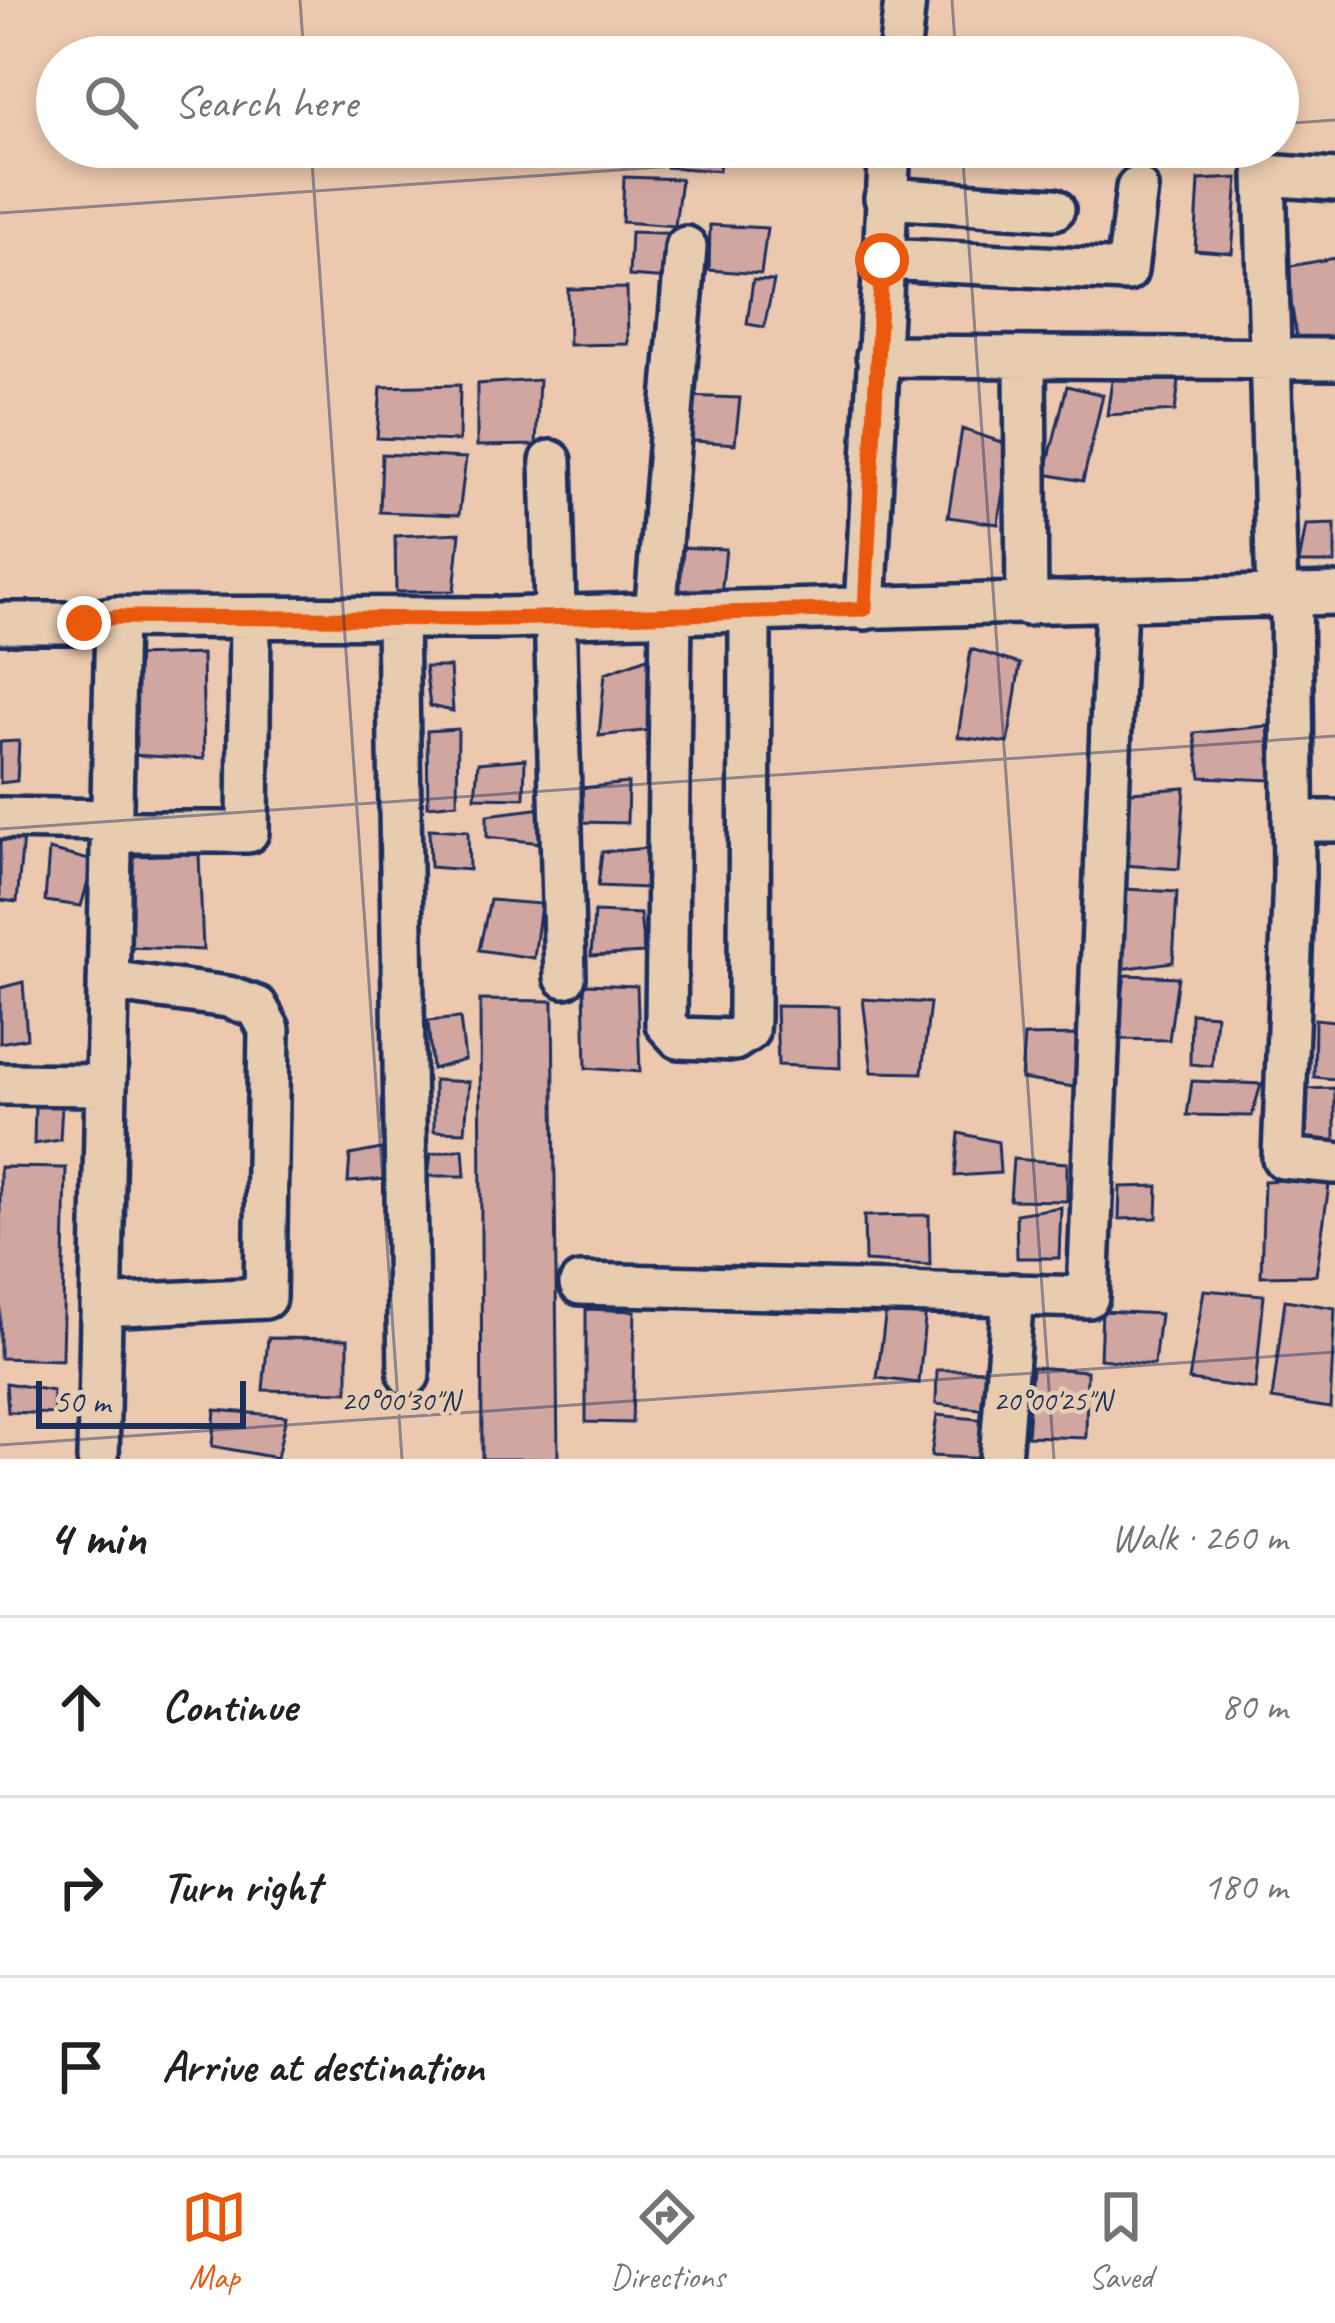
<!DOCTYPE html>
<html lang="en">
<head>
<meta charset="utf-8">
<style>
	:root { --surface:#fff; --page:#f2f2f2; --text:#202124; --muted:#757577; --line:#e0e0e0; --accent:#ea580c }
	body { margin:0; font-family:Caveat,sans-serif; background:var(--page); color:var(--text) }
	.scale { position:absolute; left:36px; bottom:30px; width:210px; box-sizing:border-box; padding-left:12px; border:6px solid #1b2f5e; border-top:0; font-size:33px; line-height:42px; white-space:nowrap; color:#1b2f5e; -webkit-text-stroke:9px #e8ccaf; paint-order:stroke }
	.stop { position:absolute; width:36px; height:36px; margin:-27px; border:9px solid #ea580c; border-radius:50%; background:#fff }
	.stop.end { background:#ea580c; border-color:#fff; box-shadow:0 3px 12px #0008 }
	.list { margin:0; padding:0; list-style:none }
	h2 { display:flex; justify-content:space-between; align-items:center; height:156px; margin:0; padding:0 48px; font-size:51px }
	h2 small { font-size:39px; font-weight:400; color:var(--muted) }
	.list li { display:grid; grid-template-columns:78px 1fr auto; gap:36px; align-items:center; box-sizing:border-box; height:180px; padding:0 48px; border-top:3px solid var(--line) }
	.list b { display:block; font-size:45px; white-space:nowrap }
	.list em { font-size:39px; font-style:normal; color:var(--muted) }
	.icon { flex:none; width:66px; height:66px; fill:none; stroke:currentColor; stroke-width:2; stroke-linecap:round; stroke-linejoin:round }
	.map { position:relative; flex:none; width:1335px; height:1459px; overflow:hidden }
	.search { position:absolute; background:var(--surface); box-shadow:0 6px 18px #0003; left:36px; right:36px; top:36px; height:132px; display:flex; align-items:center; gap:30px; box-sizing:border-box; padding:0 42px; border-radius:66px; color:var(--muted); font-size:45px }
	.sheet { height:696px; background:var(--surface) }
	nav { display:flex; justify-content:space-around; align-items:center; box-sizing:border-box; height:168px; border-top:3px solid var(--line); background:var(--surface); font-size:33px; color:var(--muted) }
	nav a { display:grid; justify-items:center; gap:6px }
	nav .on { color:var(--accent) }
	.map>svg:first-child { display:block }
	.building { fill:#d2a6a0; stroke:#1b2f5e; stroke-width:3 }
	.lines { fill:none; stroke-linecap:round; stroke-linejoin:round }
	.minor-casing { stroke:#1b2f5e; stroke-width:48 }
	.minor { stroke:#e8ccaf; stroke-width:39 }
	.route { stroke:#ea580c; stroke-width:15 }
	.ticks { fill:none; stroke:#1b2f5e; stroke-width:3; stroke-opacity:0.45 }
	.ticks-label { font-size:30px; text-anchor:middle; fill:#1b2f5e; stroke:#e8ccaf; stroke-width:9; stroke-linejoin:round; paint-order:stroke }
</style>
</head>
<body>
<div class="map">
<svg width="1335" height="1459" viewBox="0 0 1335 1459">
	<rect width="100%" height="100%" fill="#ecc8ae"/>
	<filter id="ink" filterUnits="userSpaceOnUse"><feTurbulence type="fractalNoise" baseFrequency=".00833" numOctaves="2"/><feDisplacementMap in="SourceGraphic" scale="24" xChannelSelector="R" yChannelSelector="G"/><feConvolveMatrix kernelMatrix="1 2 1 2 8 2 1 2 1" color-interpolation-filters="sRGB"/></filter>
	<g filter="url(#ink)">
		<path class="building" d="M667 147H722L719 171 666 167Z
			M624 177 681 179 675 226 622 222Z
			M1238 178 1232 253 1195 250 1199 180Z
			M710 225 767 228 761 274 709 270Z
			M631 232 687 234 682 280 629 276Z
			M1335 258V336L1297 338 1285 267Z
			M753 280 774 281 764 327 747 324Z
			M627 288 628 344 569 345 568 289Z
			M1113 374H1180L1175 411 1107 415Z
			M539 380 536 445 477 446V384Z
			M460 385 459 441 377 438 381 387Z
			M1067 386 1103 395 1083 481 1045 474Z
			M684 396 740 398 735 444 682 440Z
			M962 429 1010 445 998 524 948 517Z
			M382 454 466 458 459 515 380 512Z
			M1335 524V563H1299L1306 525Z
			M460 533 454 591 396 592 395 536Z
			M670 547 726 549 721 595 668 591Z
			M971 649 1020 664 1008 743 958 737Z
			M202 654 204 759 130 755 132 656Z
			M658 654 651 730 599 736 605 673Z
			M425 667H450L453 711 430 706Z
			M1268 726 1271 780 1201 777 1194 733Z
			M458 729 457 803 428 806 427 731Z
			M19 741 17 781 0 783V742Z
			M525 759 524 798 475 797 478 763Z
			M628 783 627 823 577 822 581 788Z
			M1185 788 1179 869 1123 865 1118 793Z
			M544 808 542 843 487 837V815Z
			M429 829 468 831 469 870 430 867Z
			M0 836 23 837 17 902 0 900Z
			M649 848 647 888 598 886 602 852Z
			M49 850 94 861 81 906 45 901Z
			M199 854 203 950 129 947 132 856Z
			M1125 889 1177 892 1173 962 1121 969Z
			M490 900 541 904 534 958 479 950Z
			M594 912 640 914 644 953 591 956Z
			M1125 975 1178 977 1169 1040 1116 1039Z
			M23 982 27 1038 0 1043V988Z
			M584 984 637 986 640 1072 586 1068Z
			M863 999 930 1003 922 1073 872 1072Z
			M480 1000 553 1001 558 1459H482Z
			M776 1006 839 1007 840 1068 778 1065Z
			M1191 1013 1216 1015 1212 1066 1190 1064Z
			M460 1018 465 1060 432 1069 428 1021Z
			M1315 1019 1335 1021V1079L1314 1077Z
			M1079 1035 1074 1087 1021 1079 1024 1036Z
			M434 1080 469 1082 465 1132 434 1131Z
			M1192 1081 1261 1084 1252 1116 1187 1115Z
			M1335 1088V1147L1306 1146 1302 1089Z
			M35 1104H62L60 1140 34 1144Z
			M959 1133 998 1142 1000 1173 955 1176Z
			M381 1149 387 1179 348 1182 350 1155Z
			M463 1149 465 1176H428L431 1154Z
			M1013 1159 1067 1163V1201L1010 1200Z
			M0 1167 66 1168 62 1360 0 1358Z
			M1330 1178 1316 1275 1261 1276 1264 1181Z
			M1158 1186 1157 1218 1119 1219 1120 1187Z
			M1061 1207 1059 1258H1017L1016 1214Z
			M929 1215 930 1265 865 1261 864 1216Z
			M1204 1290 1264 1295 1255 1389 1189 1380Z
			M1285 1300 1335 1308 1330 1408 1272 1399Z
			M887 1303 926 1308 919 1383 877 1378Z
			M586 1309 635 1311 632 1423 586 1422Z
			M1102 1311 1160 1314 1154 1365 1100 1359Z
			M268 1338 348 1339V1392L263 1390Z
			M1032 1367 1087 1371 1086 1438 1027 1436Z
			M937 1370H987L988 1410 936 1404Z
			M6 1383 53 1391 54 1414 8 1412Z
			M215 1410 286 1416 277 1458 212 1446Z
			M937 1415 996 1421 991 1459 931 1456Z"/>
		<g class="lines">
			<g class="minor-casing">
				<path id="minor" d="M899 57 905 0
					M885 198 1054 209
					M882 259 1127 271 1137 188
					M877 356 1335 359
					M1025 357 1027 605
					M551 461 565 977
					M1291 595 1294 875 1283 1158 1335 1163
					M1277 598 1265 175 1335 180
					M865 609 890 147
					M671 614 666 1024 679 1038 734 1040 748 1031 749 1019 750 612
					M655 615 686 247
					M397 618 409 1375
					M0 623H84L116 617 503 618 1335 594
					M0 818 112 820
					M1293 821H1335
					M111 832H248L250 618
					M0 1084 105 1085
					M580 1284 1088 1297 1116 603
					M101 1306 265 1298 269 1029 257 1007 228 997 108 981
					M98 1459 116 617
					M1000 1459 1013 1294"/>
			</g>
			<use href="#minor" class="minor"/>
		</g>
	</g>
	<g class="lines" filter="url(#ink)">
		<path class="route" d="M84 623 116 617 503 619 865 609 882 260"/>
	</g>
	<path class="ticks" d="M300 0 304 57M952 0 956 57M1278 124 1335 120M311 147 402 1459M962 147 1054 1459M0 213 948 147M0 829 1335 736M0 1445 1335 1352"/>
	<g class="ticks-label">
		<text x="400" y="1410">20°00'30"N</text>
		<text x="1052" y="1410">20°00'25"N</text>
	</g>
</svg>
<div class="scale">50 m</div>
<div class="stop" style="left:882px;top:260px"></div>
<div class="stop end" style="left:84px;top:623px"></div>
<div class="search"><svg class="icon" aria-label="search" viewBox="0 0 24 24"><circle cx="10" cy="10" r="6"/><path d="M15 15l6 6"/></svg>Search here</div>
</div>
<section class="sheet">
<h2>4 min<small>Walk · 260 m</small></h2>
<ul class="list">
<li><svg class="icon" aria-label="ahead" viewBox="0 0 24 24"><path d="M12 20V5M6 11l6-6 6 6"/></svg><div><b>Continue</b></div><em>80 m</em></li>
<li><svg class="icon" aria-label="right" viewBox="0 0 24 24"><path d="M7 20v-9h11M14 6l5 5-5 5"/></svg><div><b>Turn right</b></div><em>180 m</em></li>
<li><svg class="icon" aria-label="arrive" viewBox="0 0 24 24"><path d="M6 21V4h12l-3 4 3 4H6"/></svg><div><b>Arrive at destination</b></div></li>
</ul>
</section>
<nav>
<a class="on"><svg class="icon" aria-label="map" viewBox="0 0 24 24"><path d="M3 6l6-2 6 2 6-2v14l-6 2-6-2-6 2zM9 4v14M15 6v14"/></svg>Map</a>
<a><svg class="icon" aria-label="directions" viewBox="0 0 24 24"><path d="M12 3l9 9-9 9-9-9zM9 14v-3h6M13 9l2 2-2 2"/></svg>Directions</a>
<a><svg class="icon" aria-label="saved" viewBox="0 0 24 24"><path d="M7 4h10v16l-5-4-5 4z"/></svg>Saved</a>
</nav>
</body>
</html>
